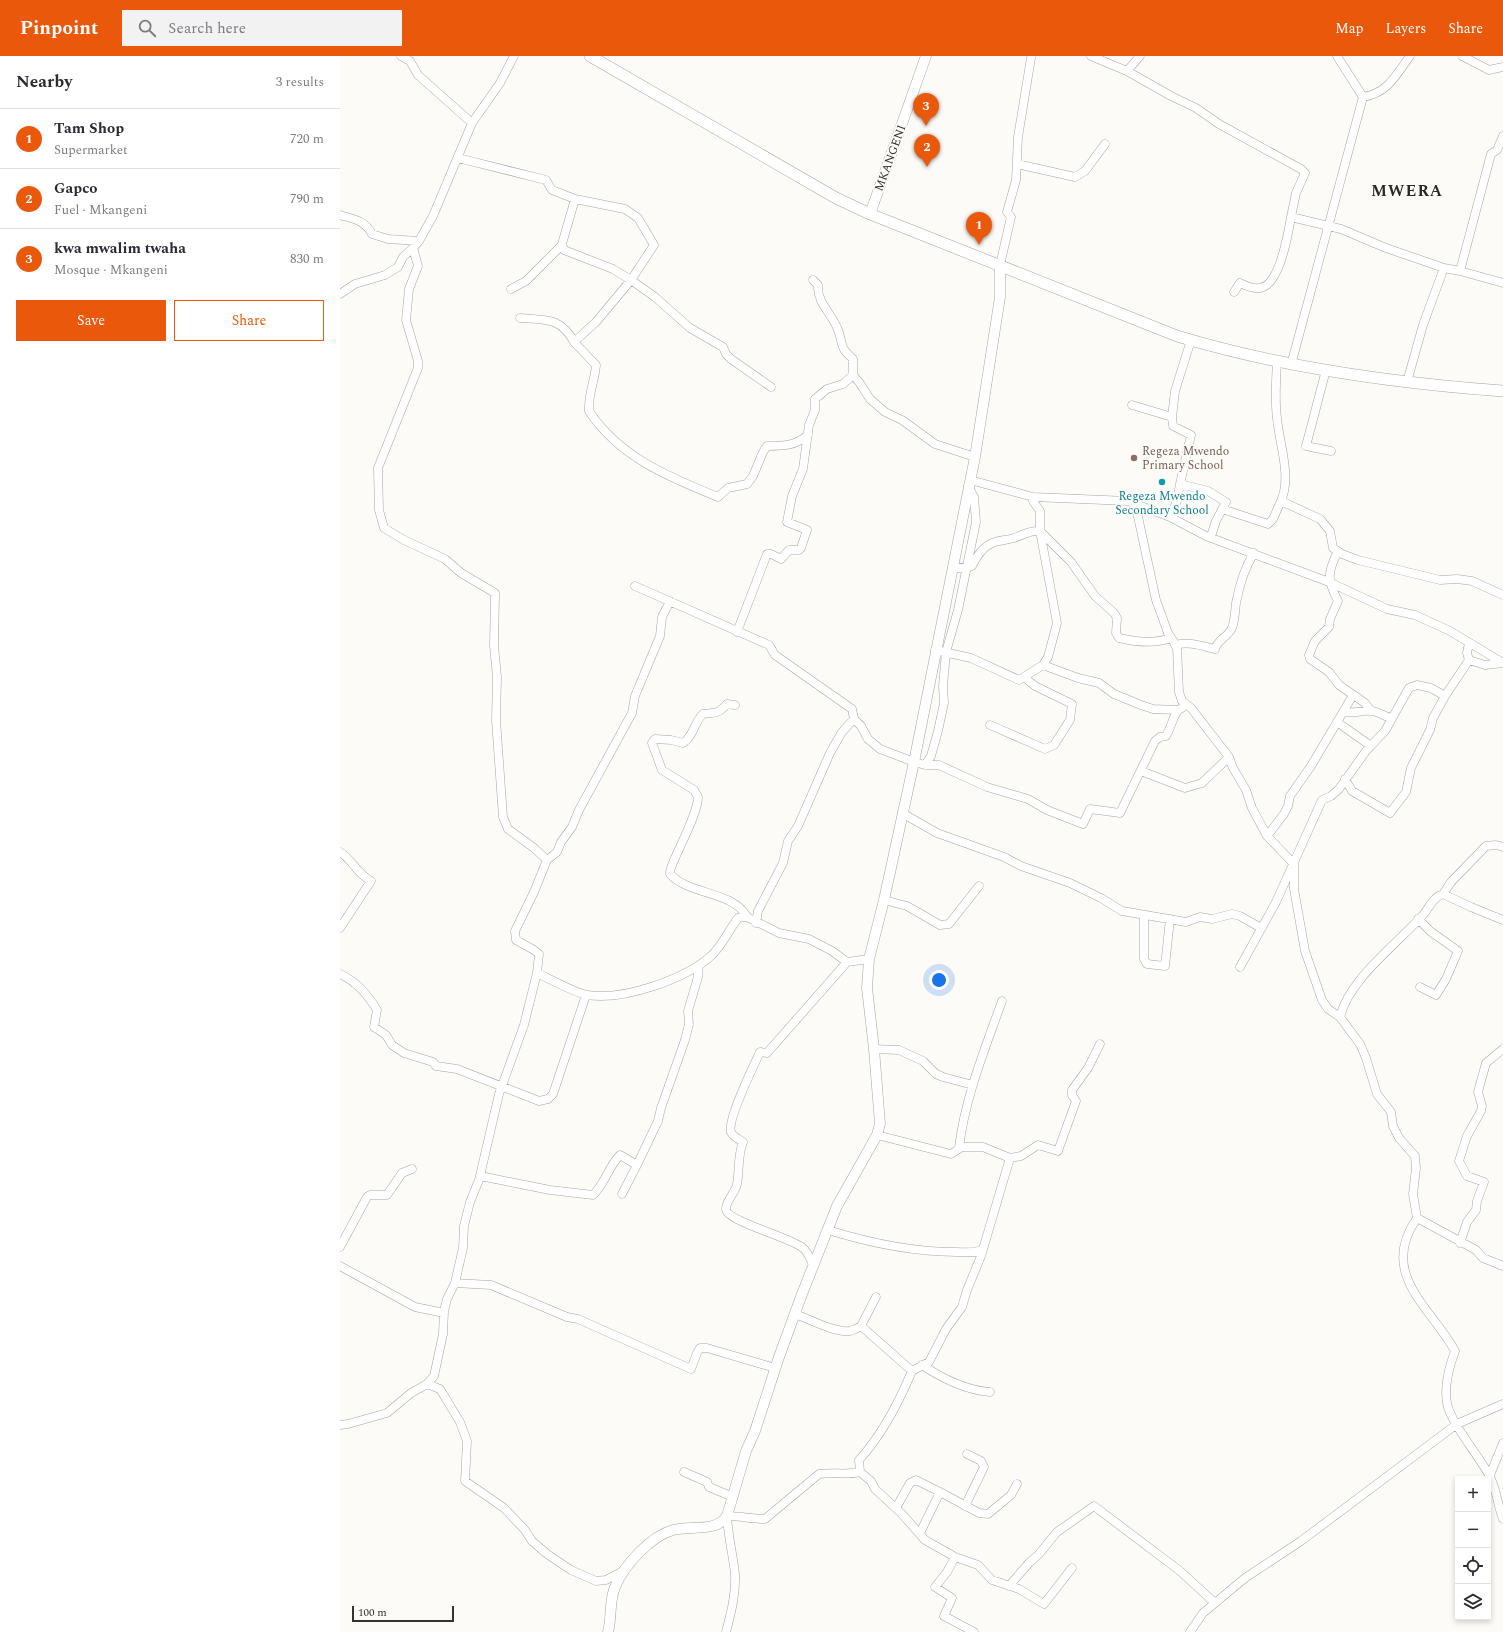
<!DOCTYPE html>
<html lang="en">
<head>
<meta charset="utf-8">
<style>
	:root { --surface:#fff; --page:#f2f2f3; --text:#2b2b33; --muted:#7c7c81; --line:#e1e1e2; --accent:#ea580c }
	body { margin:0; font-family:Spectral,serif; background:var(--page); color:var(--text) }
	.controls { position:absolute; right:12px; bottom:12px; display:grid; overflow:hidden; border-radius:0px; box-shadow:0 2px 6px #0003 }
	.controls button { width:36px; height:36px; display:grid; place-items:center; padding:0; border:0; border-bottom:1px solid var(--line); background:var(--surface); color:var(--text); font:20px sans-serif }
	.scale { position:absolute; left:12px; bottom:10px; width:102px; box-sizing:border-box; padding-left:4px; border:2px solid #353433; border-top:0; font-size:11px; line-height:14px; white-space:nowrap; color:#353433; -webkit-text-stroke:3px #fdfbf7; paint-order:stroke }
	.you { position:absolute; left:599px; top:924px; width:14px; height:14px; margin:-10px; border:3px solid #fff; border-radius:50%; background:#1a73e8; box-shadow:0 0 0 6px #1a73e833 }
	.badge { display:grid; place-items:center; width:26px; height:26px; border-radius:50%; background:var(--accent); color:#fff; font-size:13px; font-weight:700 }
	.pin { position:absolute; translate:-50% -33px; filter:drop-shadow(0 1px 2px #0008) }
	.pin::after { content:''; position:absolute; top:21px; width:14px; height:12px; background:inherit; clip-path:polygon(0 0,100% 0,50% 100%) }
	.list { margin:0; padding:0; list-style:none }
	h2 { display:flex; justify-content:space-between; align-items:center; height:52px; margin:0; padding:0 16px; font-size:17px }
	h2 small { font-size:13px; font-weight:400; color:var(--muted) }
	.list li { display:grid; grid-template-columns:26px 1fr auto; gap:12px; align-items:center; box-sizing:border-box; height:60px; padding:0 16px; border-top:1px solid var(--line) }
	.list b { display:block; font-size:15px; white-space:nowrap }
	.list p { margin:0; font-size:13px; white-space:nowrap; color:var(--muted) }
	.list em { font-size:13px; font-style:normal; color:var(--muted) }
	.actions { display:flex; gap:8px; padding:12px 16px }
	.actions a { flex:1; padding:9px 0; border:1px solid var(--accent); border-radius:0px; text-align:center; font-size:14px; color:var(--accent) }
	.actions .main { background:var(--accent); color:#fff }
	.icon { flex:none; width:22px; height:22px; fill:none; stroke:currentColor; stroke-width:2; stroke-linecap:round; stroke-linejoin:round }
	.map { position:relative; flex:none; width:1163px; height:1576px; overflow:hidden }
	header { display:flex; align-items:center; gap:24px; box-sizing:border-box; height:56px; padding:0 20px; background:var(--accent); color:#fff }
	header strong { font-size:19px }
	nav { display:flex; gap:22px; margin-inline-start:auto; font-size:14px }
	.search { width:280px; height:36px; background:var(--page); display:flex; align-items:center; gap:10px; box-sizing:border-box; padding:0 14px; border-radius:0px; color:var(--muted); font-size:15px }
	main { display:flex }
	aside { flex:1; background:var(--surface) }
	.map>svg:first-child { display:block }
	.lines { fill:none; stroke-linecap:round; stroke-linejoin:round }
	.minor-casing { stroke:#a7a5a1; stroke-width:9 }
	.tertiary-casing { stroke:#a7a5a1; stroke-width:11 }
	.secondary-casing { stroke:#a7a5a1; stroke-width:12 }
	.minor { stroke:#fff; stroke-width:8 }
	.tertiary { stroke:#fff; stroke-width:10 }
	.secondary { stroke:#fff; stroke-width:11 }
	.education-dot { fill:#8d6e63; stroke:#fdfbf7; stroke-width:1.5 }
	.culture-dot { fill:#0f9aa8; stroke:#fdfbf7; stroke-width:1.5 }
	.labels { text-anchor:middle; stroke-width:3.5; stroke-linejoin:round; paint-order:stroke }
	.street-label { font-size:12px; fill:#353433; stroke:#fdfbf7 }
	.education-label { font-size:12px; fill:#785e54; stroke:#fdfbf7; text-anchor:start }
	.culture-label { font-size:12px; fill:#0d838f; stroke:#fdfbf7 }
	.district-label { font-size:16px; font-weight:bold; letter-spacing:1px; fill:#2c2a27; stroke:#fdfbf7 }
</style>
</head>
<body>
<header>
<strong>Pinpoint</strong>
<div class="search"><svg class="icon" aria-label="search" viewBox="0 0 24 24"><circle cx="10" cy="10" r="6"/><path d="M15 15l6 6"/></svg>Search here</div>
<nav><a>Map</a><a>Layers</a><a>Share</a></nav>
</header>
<main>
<aside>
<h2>Nearby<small>3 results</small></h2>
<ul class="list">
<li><span class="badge">1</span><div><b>Tam Shop</b><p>Supermarket</p></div><em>720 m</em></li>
<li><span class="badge">2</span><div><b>Gapco</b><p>Fuel · Mkangeni</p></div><em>790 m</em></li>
<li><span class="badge">3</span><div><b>kwa mwalim twaha</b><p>Mosque · Mkangeni</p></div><em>830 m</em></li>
</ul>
<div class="actions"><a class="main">Save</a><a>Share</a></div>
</aside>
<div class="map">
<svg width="1163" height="1576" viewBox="0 0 1163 1576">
	<rect width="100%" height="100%" fill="#fdfbf7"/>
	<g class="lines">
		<g class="minor-casing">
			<path id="minor" d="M61 0 70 5 78 19 132 67
				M751 0 787 15 831 40 856 52 879 68 961 113 965 117 956 137 951 161 1001 173 1046 192 1104 212
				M997 0 1023 41C1048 37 1056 19 1070 0
				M1122 0 1149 14 1163 11
				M787 15 800 0
				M118 102 206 124 212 134 235 143 285 153 298 162 314 189 291 224 256 266 234 286 256 309C255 325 248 337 249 355 279 401 329 421 378 441L388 432 407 428 413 420 423 396 427 390C443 390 455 390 468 379
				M677 108 735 121 745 115 765 88
				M235 143 222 188 224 194 273 213 291 224 315 241 350 272 383 291 386 298 391 303 431 331
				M0 159C13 163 25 164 32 178L48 183 79 185
				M660 209 671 161 667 156 676 124 678 81 691 2
				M1120 215 1151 98 1157 94 1163 80
				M171 233 186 225 222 189
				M894 236 900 227C906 230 913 233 920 232 940 229 948 178 951 161
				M0 238 15 228 45 219 58 211 63 201 73 192
				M180 262C205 264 221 261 234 286
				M937 306C936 322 935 347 937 362 939 387 952 420 941 445
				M951 309 1023 41
				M986 314 966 390 991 395
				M513 319 519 326 530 343 545 356 562 364 595 388 635 401
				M1067 326 1083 269 1104 212 1120 215 1163 227
				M792 349 832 361 835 335 851 284
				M832 361 833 370 851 379 840 428 868 435 886 446 876 465 871 480
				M630 424 693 441 788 445 830 461 866 480 989 526 1047 553 1075 559 1110 575 1163 607
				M795 447 816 544 828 577 837 591 839 636 842 645 851 652 889 701 893 712 906 734 912 752 927 780 954 808V833L965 895 982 944 988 953 1000 961 1020 988 1026 1002 1037 1038 1051 1056 1053 1070 1059 1082 1075 1100 1076 1112 1073 1138 1077 1162 1136 1194 1143 1202 1163 1210
				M882 453 928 468 933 463 941 445 980 463 990 475 993 492 1002 498 1018 504 1100 524 1117 523 1132 525 1163 539
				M830 461 837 445 840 428
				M998 495C987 517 987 524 998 545L990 563 989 571 975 585 969 599 970 603 989 616 999 629 1025 647 1031 655
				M612 513 632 510C637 500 643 490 655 486 661 484 668 484 674 482 684 479 689 474 700 475L731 506 755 540 774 557 777 562 776 577 779 582C796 586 815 588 831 582
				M295 530 429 589 435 599 512 653 514 663 521 670 528 683 540 693 574 706 585 709H599L647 731 688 743 707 754 743 768 750 753 780 757 815 685 820 681 826 680C831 672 832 663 838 654
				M397 576 427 498H431L441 503 449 494H459L461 492 467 474 447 466 452 440 463 413 469 369 475 354V343L487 333 503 328 513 319V303C498 290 504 289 498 274 492 257 477 248 478 229L473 224
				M835 589C849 585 862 590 875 593 878 583 888 581 892 572 895 564 895 555 896 547 899 531 905 511 914 497
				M595 594 631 602 679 624 703 609 708 601 717 567 700 475V455L693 445V441
				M1129 604 1127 597 1129 587
				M703 609 738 622 759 627 774 638 801 649 813 653 838 654 842 652
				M395 649 387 648C377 659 376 656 363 658 354 666 354 680 343 687L331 684 315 683 312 687 322 714 354 734 358 741C358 761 328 810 330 818 350 840 392 834 407 861
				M1003 656 1013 639
				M997 666 1031 690
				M650 669 705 693 714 689 730 664 732 648 695 630 684 621
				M585 709 591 700 598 675 604 647 603 630 606 596 618 554 636 466 634 441 628 430
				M801 715 845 732 862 727 889 701
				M1005 723 1012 735 1050 757 1066 736 1071 712 1090 674 1093 662 1105 640
				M562 757 597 777 664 801 681 810 730 827 761 842 782 855 846 866 860 861 872 863 892 858 900 860 921 872
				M927 780 944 758 948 750 950 740 971 710 1003 656C1013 658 1022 654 1031 655 1038 655 1045 661 1052 662
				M0 796C13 804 15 816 31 825L0 872
				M207 804 217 796 221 786 232 771 239 754 292 657 295 640 320 580 322 561 330 545
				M1103 838 1111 826 1146 790 1156 789 1163 791
				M544 844 567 850 600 869 609 868 639 830
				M804 860V903L807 908 825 910 830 863
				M1078 863 1090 875 1118 895 1106 923 1096 939 1080 931
				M416 867 418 855 443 807 448 785 458 770 490 697 502 676 514 663
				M900 911 936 846 982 744 991 740 999 733 1026 695 1045 675 1069 632 1077 629 1091 632 1105 640 1129 604 1145 609 1163 607
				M197 917C210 923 235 937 247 939 283 945 346 923 372 899 383 888 389 874 398 862L407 861 439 877 469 883 492 895 507 906 529 903
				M0 918C16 925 28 939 37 954L34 971 46 979 52 989 64 997 93 1006 96 1010 117 1013 199 1045 208 1043 213 1038 246 939
				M1000 961C1009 923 1057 888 1083 859 1090 851 1092 842 1103 838L1131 851 1163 864
				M534 993 559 994 583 1005 596 1018 603 1021 633 1029
				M537 1079 611 1098 622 1091H643L670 1102 681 1100 698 1089 718 1095 736 1045 732 1039V1034L748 1012 760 988
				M619 1092C625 1041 645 993 662 945
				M140 1120 210 1134 253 1139C265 1128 268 1111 280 1099L297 1109 318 1065 321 1052 345 984 349 968 348 955 358 921V910
				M282 1138 297 1109
				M1077 1162C1038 1218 1091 1251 1115 1295 1109 1311 1104 1330 1107 1347 1110 1366 1139 1400 1149 1419 1157 1433 1157 1448 1163 1463
				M488 1174C530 1187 572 1196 616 1196 625 1196 635 1198 643 1193
				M1120 1187 1127 1166 1136 1154 1137 1145 1144 1126 1127 1120 1119 1105 1127 1080 1141 1055 1142 1050 1138 1036 1146 1007 1163 993
				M0 1191 27 1141 30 1139H47L62 1117 72 1113
				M0 1210 75 1251 104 1257
				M474 1210C471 1205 468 1196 463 1192 452 1182 386 1165 386 1153 386 1144 396 1136 397 1128 400 1112 397 1102 403 1086 399 1083 393 1081 391 1076 387 1064 414 1009 420 996L427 997 507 906
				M115 1227 151 1229 227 1261 238 1263 351 1313 357 1297 360 1292H367L435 1312
				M455 1258C469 1263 495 1277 510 1275 514 1274 518 1272 521 1270L572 1315C559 1346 542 1379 519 1404L520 1416
				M521 1270 536 1241
				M582 1309C603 1323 625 1334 650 1336
				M572 1315 589 1306 606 1273 622 1251 627 1234 641 1200 670 1102
				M87 1328 100 1333 120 1366 127 1385 125 1425 164 1452 185 1474 192 1485 207 1498 231 1514 256 1525 266 1524 283 1515
				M0 1369 8 1368 47 1357 71 1337 87 1328 94 1320 103 1278 104 1255 107 1243 115 1227 123 1192 124 1170 130 1146 139 1124 159 1038 184 969 197 917 199 898 194 894 176 884 175 875 194 836 207 804 194 792 168 773 163 761 156 664 157 621 154 590 155 537 121 517 105 503 64 484 44 472 39 454 38 412 78 312V305L66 264 69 233 78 210 73 192 79 185 93 160 132 67 160 27 174 0
				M344 1416 367 1426 369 1431 393 1441
				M1150 1419 1163 1387
				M625 1450 644 1411 641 1405 627 1398
				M556 1452 570 1427 576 1424 600 1436
				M580 1477 600 1436 639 1457 648 1458 671 1439 677 1428
				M615 1501 607 1516 595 1531 612 1542 604 1560 634 1576
				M669 1530 689 1507 699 1498 717 1476 754 1450 840 1515 875 1547
				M386 1576C391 1557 396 1538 395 1518 393 1499 388 1480 387 1460 400 1460 412 1463 425 1463L479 1418C493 1416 507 1419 520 1416L531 1425 535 1433 561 1457 585 1484 615 1501 638 1509 652 1524 679 1533 704 1548 732 1512
				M850 1576 863 1557 905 1522 961 1485 1117 1368 1163 1348"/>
		</g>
		<g class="tertiary-casing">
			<path id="tertiary" d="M530 158 586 0
				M268 1576C272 1561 269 1545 275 1531 284 1509 311 1480 333 1474 350 1469 376 1477 387 1460L406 1395 415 1375 439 1301 462 1238 497 1150 537 1079 540 1068 534 993 527 932 529 903 544 844 574 706 635 401 660 241V209"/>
		</g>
		<g class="secondary-casing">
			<path id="secondary" d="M250 0 496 142 530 158 837 280C943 312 1053 327 1163 335"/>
		</g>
		<use href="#minor" class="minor"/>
		<use href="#tertiary" class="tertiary"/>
		<use href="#secondary" class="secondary"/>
	</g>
	<circle class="education-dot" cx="794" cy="402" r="4"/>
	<circle class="culture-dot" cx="822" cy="426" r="4"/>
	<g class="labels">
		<g class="street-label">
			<text transform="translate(550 102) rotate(-70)" y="4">MKANGENI</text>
		</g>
		<g class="education-label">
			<text x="802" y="399">Regeza Mwendo<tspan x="802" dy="14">Primary School</tspan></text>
		</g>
		<g class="culture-label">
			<text x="822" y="444">Regeza Mwendo<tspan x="822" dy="14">Secondary School</tspan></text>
		</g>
		<g class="district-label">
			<text x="1067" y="140">MWERA</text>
		</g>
	</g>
</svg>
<div class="controls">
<button>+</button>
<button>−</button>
<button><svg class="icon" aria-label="locate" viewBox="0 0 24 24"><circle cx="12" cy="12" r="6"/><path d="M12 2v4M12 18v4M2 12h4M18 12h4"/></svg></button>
<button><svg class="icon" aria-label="layers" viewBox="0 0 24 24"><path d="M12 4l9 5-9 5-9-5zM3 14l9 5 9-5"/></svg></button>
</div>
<div class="scale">100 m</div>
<div class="you"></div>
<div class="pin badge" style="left:639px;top:189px">1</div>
<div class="pin badge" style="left:587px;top:111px">2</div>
<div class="pin badge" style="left:586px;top:70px">3</div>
</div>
</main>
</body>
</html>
